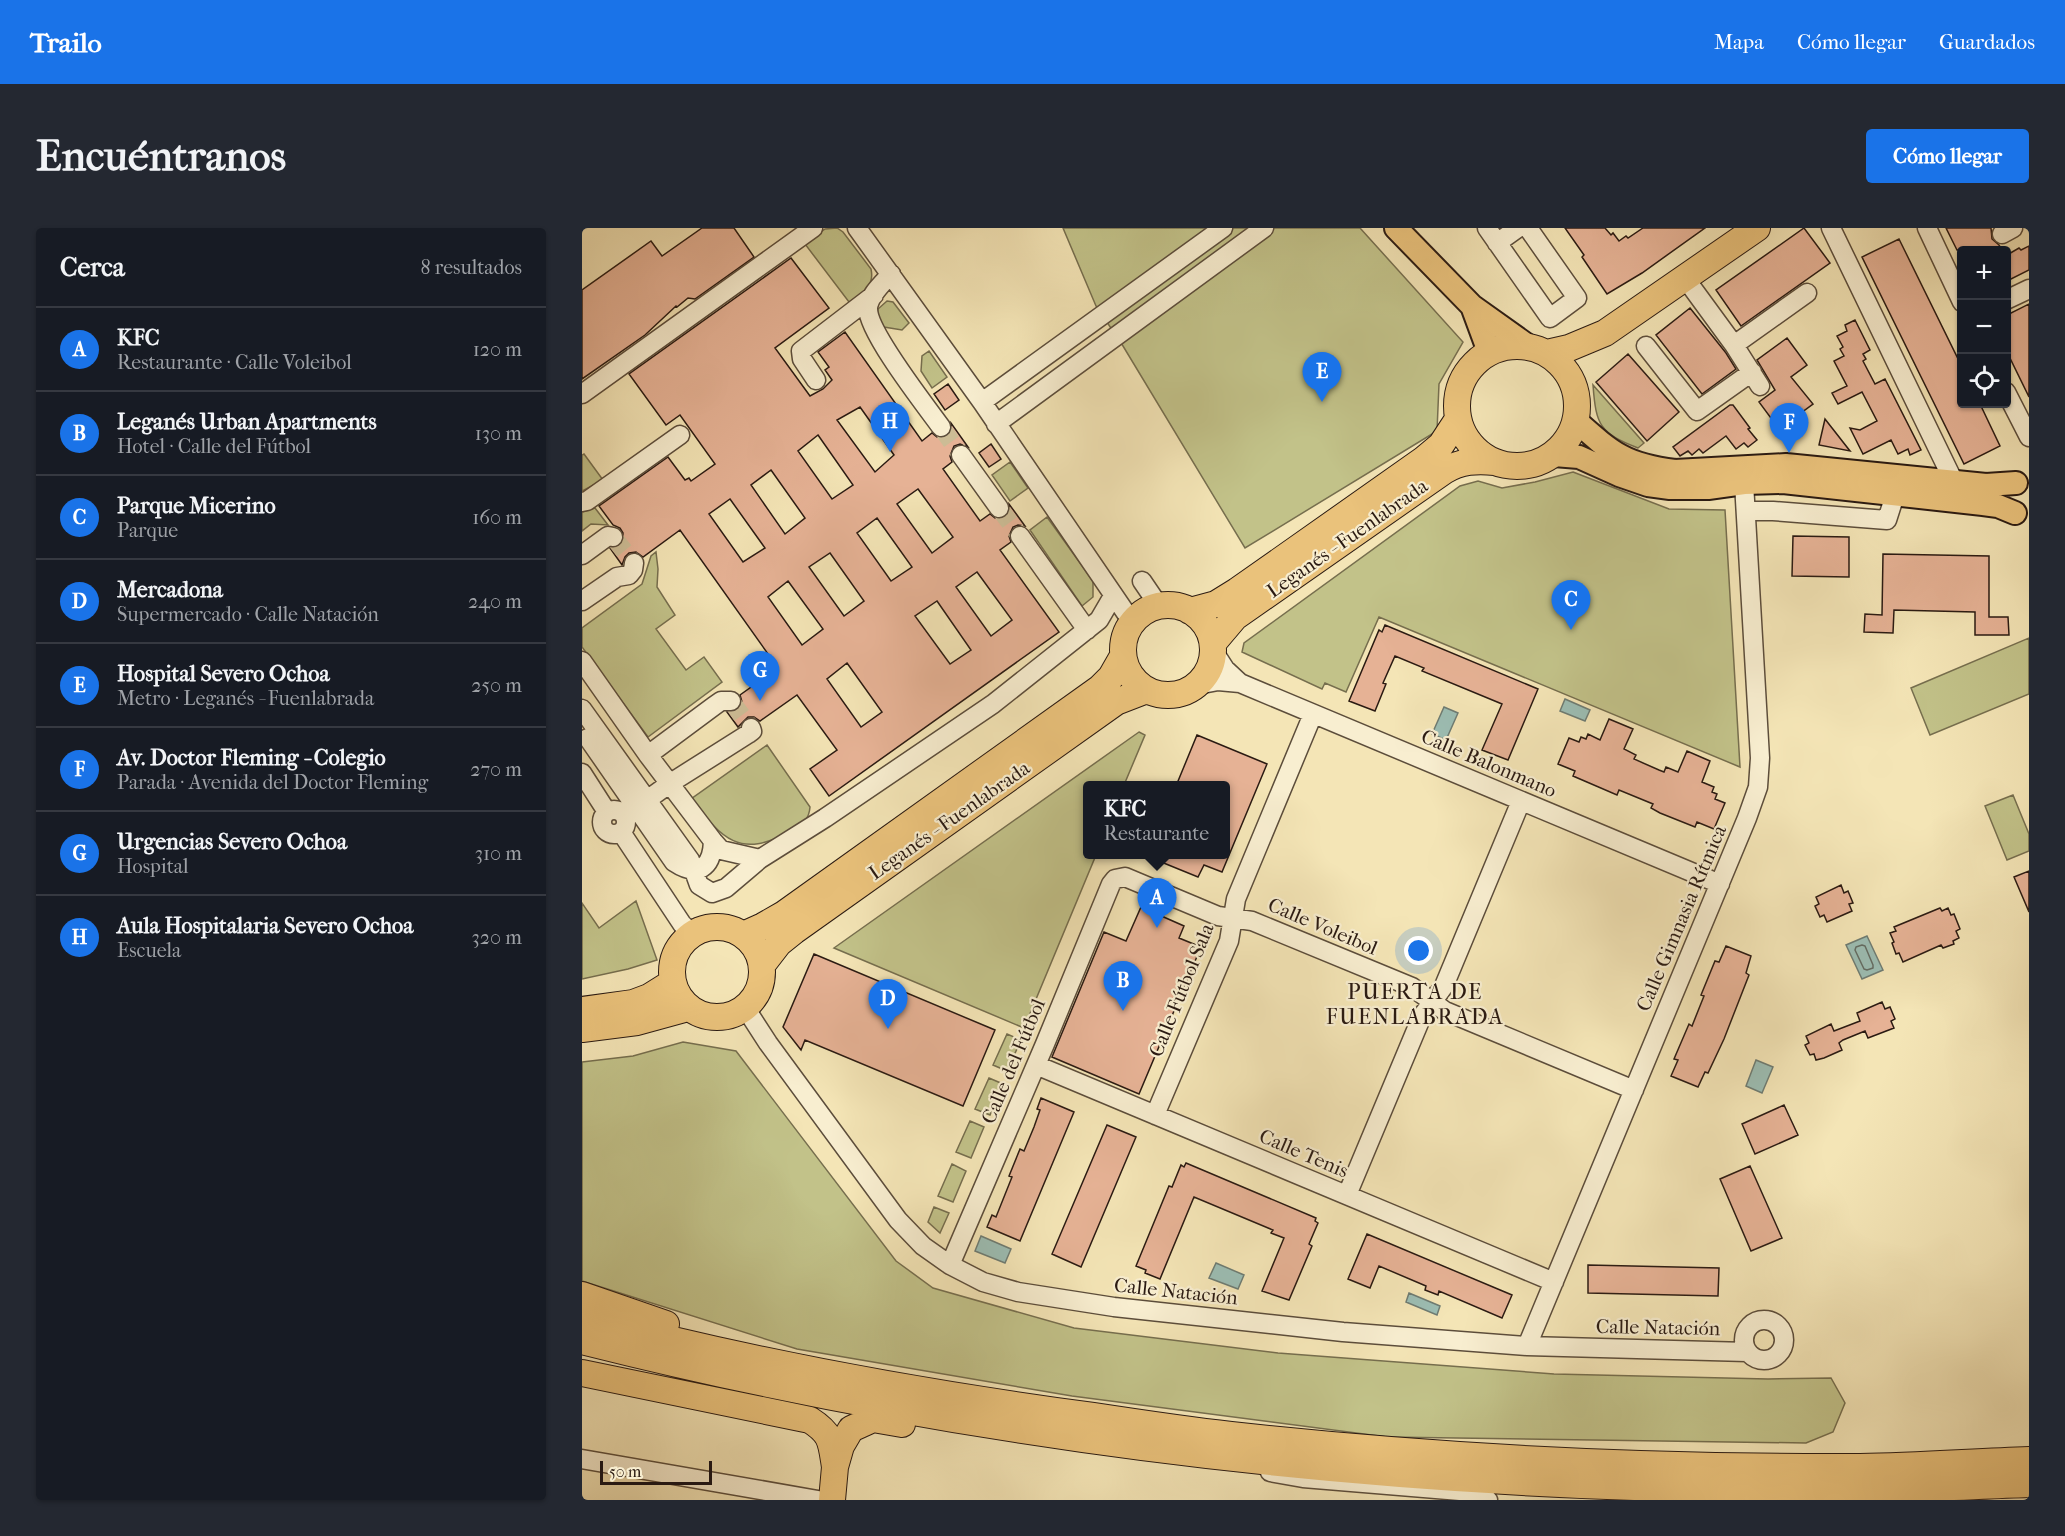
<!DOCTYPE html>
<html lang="es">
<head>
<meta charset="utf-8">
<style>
	:root { --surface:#171b24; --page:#242831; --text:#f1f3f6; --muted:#9ea1a6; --line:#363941; --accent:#1a73e8 }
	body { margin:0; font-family:"IM FELL French Canon",serif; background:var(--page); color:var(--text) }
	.controls { position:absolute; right:18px; top:18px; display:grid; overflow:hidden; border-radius:6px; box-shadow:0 2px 4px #0004 }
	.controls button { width:54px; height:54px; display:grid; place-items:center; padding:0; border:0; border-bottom:2px solid var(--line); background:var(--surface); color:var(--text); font:30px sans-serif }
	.scale { position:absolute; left:18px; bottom:15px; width:112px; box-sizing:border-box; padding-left:6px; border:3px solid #2a1a12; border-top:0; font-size:16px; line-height:21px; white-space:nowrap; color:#2a1a12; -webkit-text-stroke:4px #f8eed0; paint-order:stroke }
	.you { position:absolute; left:837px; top:723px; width:21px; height:21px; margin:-15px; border:4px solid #fff; border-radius:50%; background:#1a73e8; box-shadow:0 0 0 9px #1a73e833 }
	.badge { display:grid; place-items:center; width:39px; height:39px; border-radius:50%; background:var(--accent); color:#fff; font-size:20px; font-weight:700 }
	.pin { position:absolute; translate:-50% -50px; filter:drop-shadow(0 2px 3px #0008) }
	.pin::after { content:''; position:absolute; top:32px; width:21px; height:18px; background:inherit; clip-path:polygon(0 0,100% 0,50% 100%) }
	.popup { position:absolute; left:501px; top:553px; width:147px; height:78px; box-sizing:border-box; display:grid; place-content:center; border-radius:6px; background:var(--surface); filter:drop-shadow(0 2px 4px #0005); font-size:20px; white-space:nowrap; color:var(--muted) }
	.popup b { font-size:22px; color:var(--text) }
	.popup::after { content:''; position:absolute; left:50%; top:100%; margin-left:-12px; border:12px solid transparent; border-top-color:var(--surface) }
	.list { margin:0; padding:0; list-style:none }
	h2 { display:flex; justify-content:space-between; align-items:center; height:78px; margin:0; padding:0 24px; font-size:26px }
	h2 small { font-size:20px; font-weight:400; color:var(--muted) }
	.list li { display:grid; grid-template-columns:39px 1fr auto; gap:18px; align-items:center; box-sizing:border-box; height:84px; padding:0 24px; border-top:2px solid var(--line) }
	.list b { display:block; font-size:22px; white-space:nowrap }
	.list p { margin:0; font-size:20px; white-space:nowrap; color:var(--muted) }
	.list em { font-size:20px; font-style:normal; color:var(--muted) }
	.icon { flex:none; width:33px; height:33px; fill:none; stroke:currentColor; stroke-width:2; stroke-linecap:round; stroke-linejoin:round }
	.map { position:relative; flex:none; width:1447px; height:1272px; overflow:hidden; border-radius:6px }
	header { display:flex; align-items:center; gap:36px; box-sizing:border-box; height:84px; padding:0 30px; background:var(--accent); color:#fff }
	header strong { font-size:28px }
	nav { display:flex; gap:33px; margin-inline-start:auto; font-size:21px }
	.intro { display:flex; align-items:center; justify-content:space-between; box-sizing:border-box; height:144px; padding:0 36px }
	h1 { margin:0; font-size:42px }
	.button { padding:15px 27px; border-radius:6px; background:var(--accent); color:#fff; font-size:21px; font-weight:700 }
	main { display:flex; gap:36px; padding:0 36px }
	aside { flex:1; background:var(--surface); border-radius:6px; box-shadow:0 2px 4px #0004 }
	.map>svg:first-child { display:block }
	.green { fill:#c2c289; stroke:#766e4e; stroke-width:1.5 }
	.water { fill:#9cbeb4; stroke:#6e7c73; stroke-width:1.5 }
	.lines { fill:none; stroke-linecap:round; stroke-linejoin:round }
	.shore { stroke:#636c63; stroke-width:1.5 }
	.building { fill:#e6b295; stroke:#2a1a12; stroke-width:1.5; fill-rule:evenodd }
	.minor-tunnel { stroke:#ccbc95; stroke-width:18; stroke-dasharray:18 9; stroke-linecap:butt }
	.minor-casing { stroke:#5c4d3b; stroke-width:21 }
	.major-casing { stroke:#2a1a12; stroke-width:26 }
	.highway-casing { stroke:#2a1a12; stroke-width:28 }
	.minor { stroke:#f8eed0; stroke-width:18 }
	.major { stroke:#eac27b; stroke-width:22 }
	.highway { stroke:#eac27b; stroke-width:26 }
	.labels { text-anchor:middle; stroke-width:4.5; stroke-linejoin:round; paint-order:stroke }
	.street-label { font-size:20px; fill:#2a1a12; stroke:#f8eed0 }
	.quarter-label { font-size:22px; letter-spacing:1.5px; fill:#2a1a12; stroke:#f8eed0 }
</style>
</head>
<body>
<header>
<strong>Trailo</strong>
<nav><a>Mapa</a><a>Cómo llegar</a><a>Guardados</a></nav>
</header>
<div class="intro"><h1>Encuéntranos</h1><a class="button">Cómo llegar</a></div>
<main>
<aside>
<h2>Cerca<small>8 resultados</small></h2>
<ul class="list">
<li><span class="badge">A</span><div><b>KFC</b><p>Restaurante · Calle Voleibol</p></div><em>120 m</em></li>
<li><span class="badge">B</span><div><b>Leganés Urban Apartments</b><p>Hotel · Calle del Fútbol</p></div><em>130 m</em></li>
<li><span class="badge">C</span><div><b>Parque Micerino</b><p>Parque</p></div><em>160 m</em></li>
<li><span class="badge">D</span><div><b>Mercadona</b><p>Supermercado · Calle Natación</p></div><em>240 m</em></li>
<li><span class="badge">E</span><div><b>Hospital Severo Ochoa</b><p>Metro · Leganés - Fuenlabrada</p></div><em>250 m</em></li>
<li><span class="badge">F</span><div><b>Av. Doctor Fleming - Colegio</b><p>Parada · Avenida del Doctor Fleming</p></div><em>270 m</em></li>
<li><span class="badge">G</span><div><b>Urgencias Severo Ochoa</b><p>Hospital</p></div><em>310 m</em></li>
<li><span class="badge">H</span><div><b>Aula Hospitalaria Severo Ochoa</b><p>Escuela</p></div><em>320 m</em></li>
</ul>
</aside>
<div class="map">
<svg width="1447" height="1272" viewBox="0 0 1447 1272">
	<rect width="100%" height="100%" fill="#f4e5b6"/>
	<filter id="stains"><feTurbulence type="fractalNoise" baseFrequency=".00333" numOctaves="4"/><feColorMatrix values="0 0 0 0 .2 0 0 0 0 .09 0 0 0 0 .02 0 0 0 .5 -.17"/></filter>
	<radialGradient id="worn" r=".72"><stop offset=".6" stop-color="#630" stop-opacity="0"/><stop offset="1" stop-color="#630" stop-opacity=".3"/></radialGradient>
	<path class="green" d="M255 0 261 4 289 41C293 59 280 65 267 74L223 16 243 1Z
		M481 0H778L881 114 857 156 855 203 663 320 541 118 514 78Z
		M305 73 311 74 327 95 320 102 302 99 295 89 296 81Z
		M347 123 365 149 350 160 339 143 340 128Z
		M1011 157 1062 215 1056 220C1018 205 1014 198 1011 157Z
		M2 226 21 252 0 263V227Z
		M428 234 446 260 428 273 410 247Z
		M991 244 1087 281 1143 282 1158 539 797 389 764 464 743 455 740 461 660 424 662 415 878 258 896 253 920 260 953 254Z
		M13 280 26 297 9 296 0 303V284Z
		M465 289 511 353V369L500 378 448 302Z
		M74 324 76 341 75 359 93 387 74 401 104 442 122 429 140 454 66 509 0 419V400L60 356 69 328Z
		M1447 410V466L1348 507 1329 460Z
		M557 504 563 507 542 557 506 558V626L514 627 442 800 252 720Z
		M185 517 228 579C227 593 219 597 209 603 157 632 140 610 109 571Z
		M1431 567 1447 606V623L1425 632 1403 578Z
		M54 673 75 732 46 741 0 751V675L17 700Z
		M425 806 439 812 425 843 411 837Z
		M101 814 154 823 314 1033 351 1060 492 1100 696 1125 972 1146 1186 1151 1249 1150 1263 1175 1251 1204 1224 1215 805 1209 490 1168 215 1121 0 1053V834L51 828Z
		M407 850 421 856 408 887 393 881Z
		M388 893 402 899 389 930 374 924Z
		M370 936 384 943 371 974 356 968Z
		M352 979 367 985 358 1005 346 994Z"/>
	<path class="water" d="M983 471 1008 482 1003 493 978 483Z
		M862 479 876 485 864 512 850 506Z
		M1285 708 1301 742 1280 751 1264 717Z
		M1174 832 1191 839 1180 865 1164 858Z
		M399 1008 429 1021 423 1035 393 1023Z
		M634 1035 662 1047 656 1061 627 1050Z
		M827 1065 858 1078 855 1087 824 1074Z"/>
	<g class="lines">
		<path class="shore" d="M1280 717 1283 718 1291 737V740L1285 742 1282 741 1273 722 1274 719Z"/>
	</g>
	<path class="building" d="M120 0H152L172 29 113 71 106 70 95 79 94 78 63 107 0 151V62L69 13 80 28Z
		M983 0H1023L1029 7 1031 5 1037 13 1044 8 1046 10 1061 0H1123L1060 45 1025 66 1000 29 1002 27Z
		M1222 0 1248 35 1159 98 1134 62Z
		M1364 0H1409L1410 11 1417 17 1420 22H1375Z
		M1317 11 1380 139V176H1398L1418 218 1382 236 1280 29Z
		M1447 18V42L1425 53V27L1437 20 1439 22Z
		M209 30 247 80 193 120 228 168 241 161 250 152 243 142 247 139 236 124 263 104 340 213 350 205 355 209 365 208 369 203V195L386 219 378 216 372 218 368 228 370 234 361 241 398 293 408 286 413 290 423 289 427 284V276L443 298 436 297 431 299 427 308 429 314 418 322 477 404 247 568 228 541 255 522 215 467 178 493 172 489H166L156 499 145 484 155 482 160 474 158 467 196 440 98 302 61 329 54 324 47 325 43 329 40 337 28 320 35 319 40 316 41 305 38 300 31 297 17 278 86 229 103 252 107 250 109 253 133 236 98 187 84 197 47 146ZM278 179 312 227 293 244 255 192ZM236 207 271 257 250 271 216 223ZM189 242 223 290 203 306 169 257ZM336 261 371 309 350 325 315 276ZM148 271 183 320 161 334 127 286ZM295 290 330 339 309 353 275 305ZM248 325 282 373 262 388 227 339ZM395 344 430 392 409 408 374 359ZM206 353 241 401 220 417 186 369ZM355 373 389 422 368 436 333 388ZM265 435 300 484 279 499 245 451Z
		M1447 76V169L1425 124V87Z
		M1108 80 1144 125 1154 141 1120 166 1074 107Z
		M1273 92 1288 122 1281 126 1284 131 1281 133 1293 156 1303 151 1339 222 1328 227 1326 221 1316 226 1309 212 1281 226 1268 200 1278 202 1295 193 1280 164 1256 176 1250 165 1265 158 1252 133 1262 128 1258 121 1261 119 1255 108 1265 103 1263 97Z
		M1205 110 1225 137 1209 149 1231 176 1197 201 1177 174 1193 162 1175 132Z
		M1046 126 1097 184 1065 213 1014 154Z
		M366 156 377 172 363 182 352 166Z
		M1148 177H1151L1168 200 1166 201 1175 212 1166 219 1162 215 1154 221 1144 208 1121 225 1117 221 1110 227 1106 223 1098 228 1091 219Z
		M1243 191 1268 223 1237 217Z
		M409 216 419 231 407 239 397 225Z
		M1211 308 1267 309V349L1210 348Z
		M1301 326 1407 328V389H1426L1427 407H1393V384L1312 382 1311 405 1282 404 1283 386 1300 387Z
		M803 397 956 461 926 532 900 522 920 476 840 443 842 440 813 428 801 455 804 456 793 483 767 473 797 402 800 404Z
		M1027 491 1051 501 1042 521 1054 527 1052 531 1077 542 1082 544 1084 539 1096 544 1105 523 1128 533 1120 554 1132 559 1130 564 1135 566 1133 571 1143 575 1132 601 1115 594 1113 599 1078 585 1069 580 1071 576 1037 562 1035 567 991 548 993 543 976 536 987 510 997 514 999 509 1004 511 1006 506 1018 512Z
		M615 507 685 536 640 644 622 637 616 649 562 627H644V558H594Z
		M1447 643V684L1432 649Z
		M1259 657 1262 665 1266 663 1271 675 1267 676 1270 683 1245 694 1242 687 1238 689 1233 678 1237 676 1234 669Z
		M559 679 602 698 597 710 619 719 557 866 470 829 522 704 544 713Z
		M1358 680 1360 683 1366 680 1369 687 1372 686 1378 701 1374 703 1377 710 1371 713 1372 716 1361 720 1359 717 1321 734 1317 725 1314 726 1310 715 1312 714 1308 705 1314 703 1312 699Z
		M1144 718 1169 728 1164 745 1167 747 1142 811 1126 845 1123 844 1116 859 1089 848 1096 832 1092 831 1107 796 1110 798 1122 768 1119 767 1133 733 1137 734Z
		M232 726 413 802 381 878 223 812 219 822 201 799Z
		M1300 774 1303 781 1308 779 1313 791 1309 793 1312 800 1286 810 1283 803 1261 812 1257 815 1260 822 1242 830 1234 832 1232 826 1228 827 1223 817 1227 815 1224 808 1249 796 1252 803 1278 793 1275 785Z
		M459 870 492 884 438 1013 405 999 410 987 414 989 430 949 427 948 438 921 442 923 452 899 458 882 455 881Z
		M1202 877 1216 907 1173 926 1160 896Z
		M525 897 554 909 499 1039 470 1026Z
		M604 935 734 990 733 993 736 995 727 1016 730 1018 707 1072 680 1063 702 1010 689 1005 691 1002 612 969 578 1051 563 1045 564 1042 554 1038 587 958 590 959 599 937 602 939Z
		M1168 938 1200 1010 1169 1023 1138 951Z
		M785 1006 930 1067 920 1090 857 1063 856 1067 843 1062 844 1058 797 1038 788 1060 766 1051Z
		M1006 1037 1137 1040 1136 1068 1006 1065Z"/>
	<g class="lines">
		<path class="minor-tunnel" d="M359 199 379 227
			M417 280 438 308
			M31 309 52 335
			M149 473 169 500"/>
		<g class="minor-casing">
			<path id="minor" d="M275 0 400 174 550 394
				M905 0 968 90 995 70 946 0
				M1249 0 1372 254
				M1345 0 1380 74
				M1420 6 1431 0
				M915 15 936 0
				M309 46C301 55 287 67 286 80 285 103 343 177 359 199
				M1103 50 1152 117 1178 158
				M1424 72 1447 61
				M1152 117 1225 65
				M1064 118 1115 183 1170 144
				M234 152 220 131 219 123 292 67
				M1424 164 1447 209
				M0 166 231 0
				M400 174 641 0
				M414 196 682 0
				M379 227 417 280
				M0 274 5 273 98 207
				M1164 283H1191L1305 292 1313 267
				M438 308 505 402
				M0 327 26 308 31 309
				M560 353 577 378
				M0 373 35 349 47 347 51 342 52 335
				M632 424 643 441 658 455
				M0 433 66 527 131 613 139 622 178 631
				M615 457 636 453 658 455 1138 656
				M0 481 108 632 117 657 130 665 144 660 178 631 243 590 411 476 517 392 531 368
				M6 510 92 634C116 650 130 640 131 613
				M66 527 132 478 139 473H149
				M0 545 25 584
				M20 594a12 12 0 1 1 24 0a12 12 0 1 1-24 0Z
				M43 588 87 556 166 506 170 503 169 500
				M39 604 100 696 111 706
				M164 781 186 815 316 992 341 1018 368 1037 401 1054 436 1064 532 1079 761 1104 945 1118 1165 1124
				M454 837 972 1054
				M573 887 647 713 654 671 731 486
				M765 967 840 788 862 758 939 573
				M368 1037 463 816 529 656 533 651 543 649 636 688 670 693 830 759 863 783 1052 862
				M1162 1112a20 20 0 1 1 40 0a20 20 0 1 1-40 0Z
				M945 1118 1165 590 1176 559 1178 530 1162 255
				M0 1231 236 1272
				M688 1244 721 1250 878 1263 906 1272"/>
		</g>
		<g class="major-casing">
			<path id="major" d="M814 0 890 78 946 118
				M890 78 907 124
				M994 193C1030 225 1043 237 1093 243L1204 237 1404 257 1434 255
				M972 227 997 229 1037 247 1066 257 1088 260H1126L1162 255 1201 254 1401 276 1416 278 1433 285"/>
		</g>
		<g class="highway-casing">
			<path id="highway" d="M875 178a60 60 0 1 1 120 0a60 60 0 1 1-120 0Z
				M965 125 987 120 1023 105 1175 0
				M541 422a45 45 0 1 1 90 0a45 45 0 1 1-90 0Z
				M608 383 634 376 655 363 841 232 859 217 876 191
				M631 415 653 389 862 243C879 233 894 232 913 234
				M90 744a45 45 0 1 1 90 0a45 45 0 1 1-90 0Z
				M161 707 181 698 202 686 518 460 529 449 541 428
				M180 737 197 715 212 703 534 474 565 462
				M0 782 51 775 67 769 91 754
				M0 801 55 794 106 780
				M0 1067 84 1096
				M0 1089C168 1134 339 1165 511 1188 557 1195 603 1202 649 1207 857 1230 1069 1240 1278 1239 1335 1238 1391 1234 1447 1232
				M0 1113C417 1218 849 1265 1278 1262 1335 1261 1391 1258 1447 1256
				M0 1145 228 1192C250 1206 249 1214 253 1239
				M250 1272 253 1239 259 1218 269 1201 291 1191 320 1196"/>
		</g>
		<use href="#minor" class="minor"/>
		<use href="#major" class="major"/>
		<use href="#highway" class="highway"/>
	</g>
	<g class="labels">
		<g class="street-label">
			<text transform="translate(765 310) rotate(-35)" y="7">Leganés - Fuenlabrada</text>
			<text transform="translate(907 535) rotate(23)" y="7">Calle Balonmano</text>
			<text transform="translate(367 592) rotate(-35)" y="7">Leganés - Fuenlabrada</text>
			<text transform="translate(1099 690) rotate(-67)" y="7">Calle Gimnasia Rítmica</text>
			<text transform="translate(741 698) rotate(23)" y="7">Calle Voleibol</text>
			<text transform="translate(599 762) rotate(-68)" y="7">Calle Fútbol Sala</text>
			<text transform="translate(431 833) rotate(-67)" y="7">Calle del Fútbol</text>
			<text transform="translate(722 925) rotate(23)" y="7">Calle Tenis</text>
			<text transform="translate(594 1063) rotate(6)" y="7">Calle Natación</text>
			<text transform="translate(1076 1099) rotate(1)" y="7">Calle Natación</text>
		</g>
		<g class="quarter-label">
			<text x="833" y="771">PUERTA DE<tspan x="833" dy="25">FUENLABRADA</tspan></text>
		</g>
	</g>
	<rect width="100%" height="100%" filter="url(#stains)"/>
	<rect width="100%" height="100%" fill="url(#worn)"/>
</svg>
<div class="controls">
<button>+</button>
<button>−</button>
<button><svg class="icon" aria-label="locate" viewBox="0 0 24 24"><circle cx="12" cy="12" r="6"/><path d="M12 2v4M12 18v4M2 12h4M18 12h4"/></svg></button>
</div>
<div class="scale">50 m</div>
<div class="you"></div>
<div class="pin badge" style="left:575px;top:700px">A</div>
<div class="popup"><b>KFC</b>Restaurante</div>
<div class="pin badge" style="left:541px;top:783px">B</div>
<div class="pin badge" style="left:989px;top:402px">C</div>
<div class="pin badge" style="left:306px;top:801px">D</div>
<div class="pin badge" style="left:740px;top:174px">E</div>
<div class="pin badge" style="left:1207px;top:225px">F</div>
<div class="pin badge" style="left:178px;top:473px">G</div>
<div class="pin badge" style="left:308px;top:224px">H</div>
</div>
</main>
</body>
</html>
